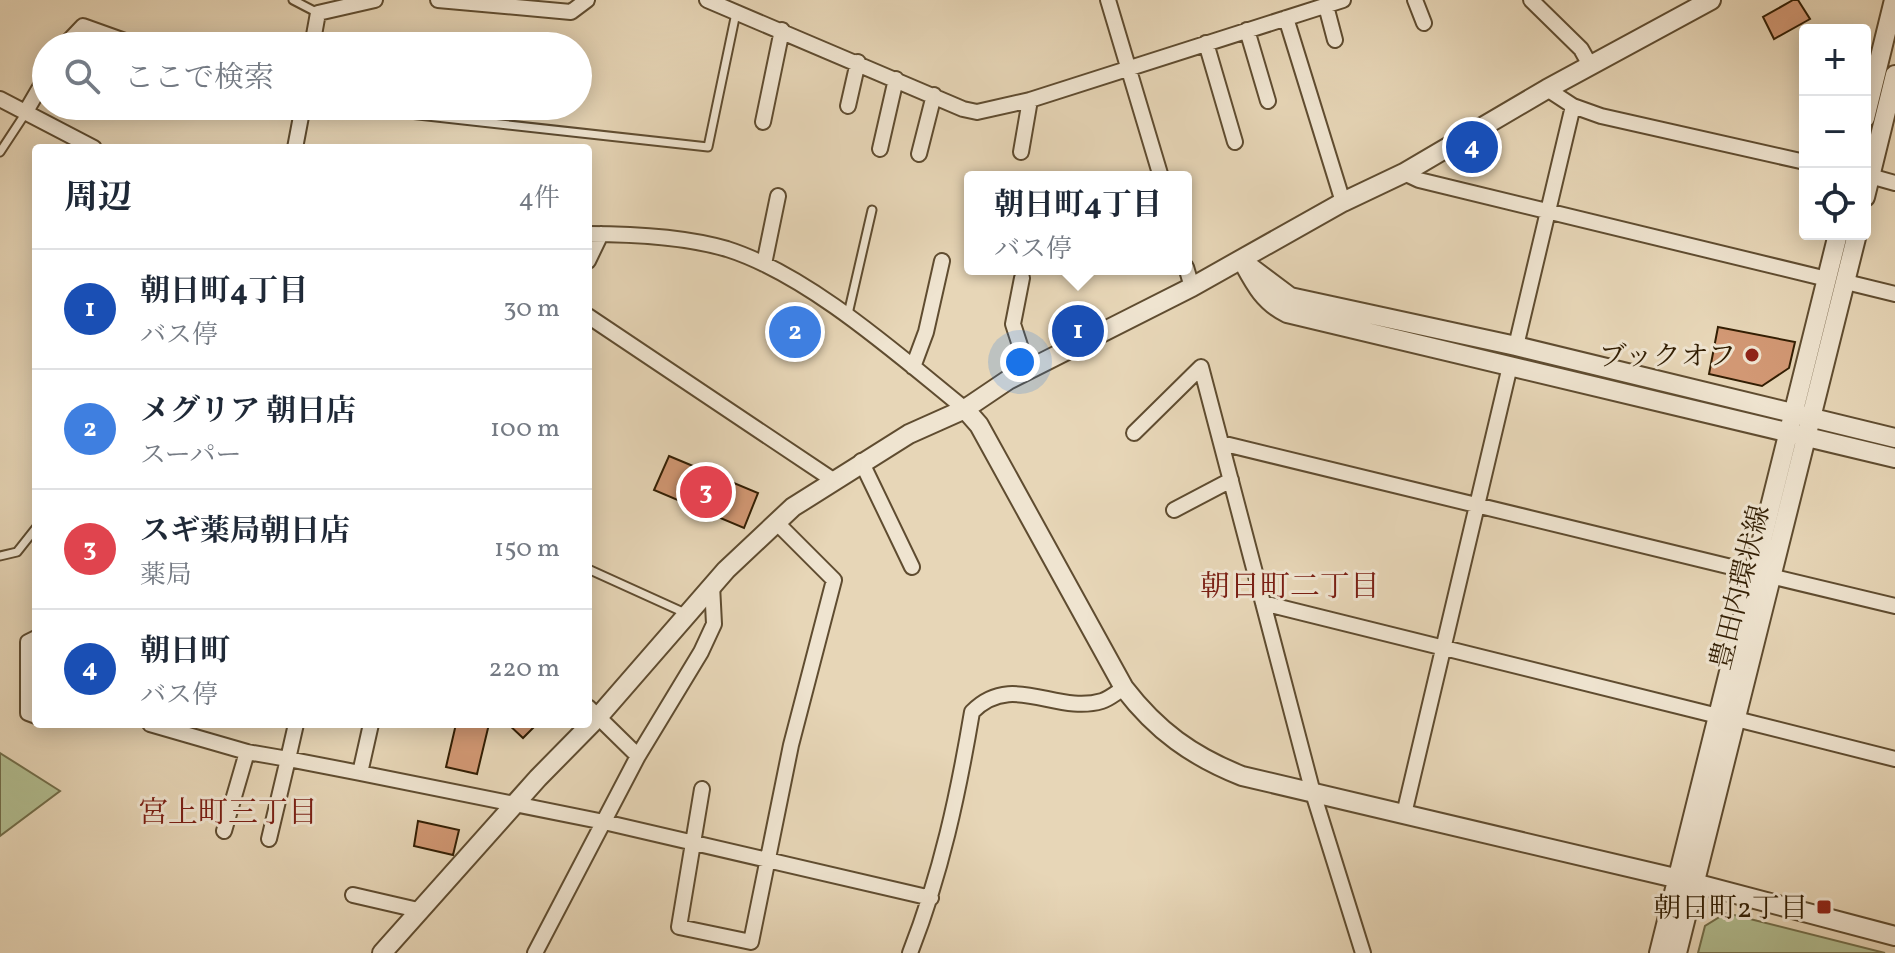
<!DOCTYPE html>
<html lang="ja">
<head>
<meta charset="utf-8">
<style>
	:root { --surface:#fff; --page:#f6f6f7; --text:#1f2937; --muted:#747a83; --line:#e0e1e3; --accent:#0b8043 }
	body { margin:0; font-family:Vollkorn,"Noto Serif JP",serif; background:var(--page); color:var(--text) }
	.controls { position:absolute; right:24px; top:24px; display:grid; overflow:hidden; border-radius:8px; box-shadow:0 4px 20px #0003 }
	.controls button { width:72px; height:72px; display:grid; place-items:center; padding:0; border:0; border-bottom:2px solid var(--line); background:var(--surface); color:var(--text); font:40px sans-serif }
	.you { position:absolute; left:1020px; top:362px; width:28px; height:28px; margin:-20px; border:6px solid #fff; border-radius:50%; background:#1a73e8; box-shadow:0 0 0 12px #1a73e833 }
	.badge { display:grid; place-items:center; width:52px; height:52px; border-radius:50%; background:var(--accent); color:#fff; font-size:26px; font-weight:700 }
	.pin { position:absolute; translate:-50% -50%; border:4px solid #fff; box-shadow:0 2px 8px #0006 }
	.popup { position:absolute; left:964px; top:171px; width:228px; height:104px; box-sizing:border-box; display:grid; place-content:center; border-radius:8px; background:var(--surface); filter:drop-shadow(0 2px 6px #0005); font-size:26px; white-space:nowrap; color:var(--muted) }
	.popup b { font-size:30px; color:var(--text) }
	.popup::after { content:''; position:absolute; left:50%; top:100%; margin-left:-16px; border:16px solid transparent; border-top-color:var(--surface) }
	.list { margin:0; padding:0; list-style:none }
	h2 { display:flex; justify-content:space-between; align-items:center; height:104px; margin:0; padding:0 32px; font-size:34px }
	h2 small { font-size:26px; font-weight:400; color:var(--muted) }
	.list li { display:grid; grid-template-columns:52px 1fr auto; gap:24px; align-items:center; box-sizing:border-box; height:120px; padding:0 32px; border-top:2px solid var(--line) }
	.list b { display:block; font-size:30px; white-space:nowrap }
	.list p { margin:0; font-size:26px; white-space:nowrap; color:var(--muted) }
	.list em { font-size:26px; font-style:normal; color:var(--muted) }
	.icon { flex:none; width:44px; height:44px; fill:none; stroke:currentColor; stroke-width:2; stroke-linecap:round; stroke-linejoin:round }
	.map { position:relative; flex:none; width:1895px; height:953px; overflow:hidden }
	.search { position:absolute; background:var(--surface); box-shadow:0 4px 20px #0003; left:32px; top:32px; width:560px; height:88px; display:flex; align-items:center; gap:20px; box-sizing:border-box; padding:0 28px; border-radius:44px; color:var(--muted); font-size:30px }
	.panel { position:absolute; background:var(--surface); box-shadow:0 4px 20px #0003; left:32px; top:144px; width:560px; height:584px; border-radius:8px }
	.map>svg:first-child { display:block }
	.green { fill:#b2be91; stroke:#726e4a; stroke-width:2 }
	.building { fill:#d29874; stroke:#321e03; stroke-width:2 }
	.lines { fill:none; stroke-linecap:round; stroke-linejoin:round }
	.service-casing { stroke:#5f4c30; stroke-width:11 }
	.minor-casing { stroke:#5f4c30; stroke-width:18 }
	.tertiary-casing { stroke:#5f4c30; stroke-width:22 }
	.service { stroke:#efe4d0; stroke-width:7 }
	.minor { stroke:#efe4d0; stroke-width:14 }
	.tertiary { stroke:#efe4d0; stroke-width:18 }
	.poi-dot { fill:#8f2418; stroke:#efe4d0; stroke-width:3 }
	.labels { text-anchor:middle; stroke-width:6; stroke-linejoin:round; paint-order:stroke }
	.poi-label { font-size:28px; fill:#321e03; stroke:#efe4d0; text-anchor:end }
	.street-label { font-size:28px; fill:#321e03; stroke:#efe4d0 }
	.neighbourhood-label { font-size:30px; fill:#7a1f14; stroke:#efe4d0 }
</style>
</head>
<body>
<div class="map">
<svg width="1895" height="953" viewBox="0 0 1895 953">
	<rect width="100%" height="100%" fill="#e7d6b7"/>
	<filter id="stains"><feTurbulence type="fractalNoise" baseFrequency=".0025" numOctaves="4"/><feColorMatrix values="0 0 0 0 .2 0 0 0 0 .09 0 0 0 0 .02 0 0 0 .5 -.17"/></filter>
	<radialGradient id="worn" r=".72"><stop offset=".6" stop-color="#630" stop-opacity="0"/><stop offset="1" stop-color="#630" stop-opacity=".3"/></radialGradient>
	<path class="green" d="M0 753 60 791 0 836Z
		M1726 913 1885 953H1698L1705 926Z"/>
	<path class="building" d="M1793 0H1798L1810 19 1774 39 1763 17Z
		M1718 327 1795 342 1789 368 1762 386 1709 374Z
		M669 456 758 493 744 528 654 490Z
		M456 724H489L477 774 446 767Z
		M508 724H537L523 738Z
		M418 821 459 830 453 855 414 846Z"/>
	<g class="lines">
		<g class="service-casing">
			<path id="service" d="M293 0 318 13
				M337 106 708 147 736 13
				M0 152 25 114
				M848 314 872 210
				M0 556 17 552 36 528
				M588 569 685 613"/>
		</g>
		<g class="minor-casing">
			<path id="minor" d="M438 0 571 12 587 0
				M707 0 963 109 977 112 1030 100 1343 0
				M1108 0 1161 177
				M1415 0 1424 23
				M1531 0 1581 49 1590 65
				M1326 6 1335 40
				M1286 18 1343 202
				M1247 30 1268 101
				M1206 43 1235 142
				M64 46 83 26 139 46
				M312 46 318 13 375 0
				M1547 89 1573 106 1601 116 1805 162
				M0 99 94 148
				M848 106 858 62
				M25 113 46 77
				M763 122 782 30
				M295 148 303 106
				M880 149 896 79
				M1021 152 1030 100
				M919 154 934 95
				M1404 173 1419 180 1827 279
				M1870 176 1895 183
				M588 234C632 234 686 237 727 249 809 275 898 355 965 409
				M588 261 601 234
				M764 264 778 196
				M1186 267 1192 287
				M1022 278 1013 324 1028 370
				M1846 282 1895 294
				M588 316 833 480
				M1516 346 1573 106
				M913 367 926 332 942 261
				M1134 433 1201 367 1313 793 1363 953
				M1221 443 1752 572
				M861 461 912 567
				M1174 510 1231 480
				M1770 576 1895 606
				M1263 603 1718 716
				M36 638 28 642V713L36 716
				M588 707 638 756
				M1736 719 1895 759
				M150 724 247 752
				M371 724 360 773 604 822 931 898
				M702 789 679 927 751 942 791 745 834 580 776 522
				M1404 814 1510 366
				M224 831 247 752 288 759 296 724
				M269 839 288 759 360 773
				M353 895 418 910
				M535 953 638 756 701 652 714 624 712 585
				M910 953C941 874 958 795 972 712 1012 671 1056 715 1102 701 1109 699 1117 692 1124 688"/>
		</g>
		<g class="tertiary-casing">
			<path id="tertiary" d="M1865 118 1894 0
				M1865 197 1895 75
				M1242 260C1254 282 1263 301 1287 313L1895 458
				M1250 267 1290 297 1516 346 1895 438
				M965 409 979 425 1124 688C1157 731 1192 756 1242 776L1675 878 1895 936
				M382 953 538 778 599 716 726 570 793 507 909 434 965 409 1008 380 1192 287 1343 202 1404 173 1547 89 1711 0
				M1659 953 1838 234
				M1677 953 1857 234"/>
		</g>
		<use href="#service" class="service"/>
		<use href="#minor" class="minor"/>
		<use href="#tertiary" class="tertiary"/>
	</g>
	<g class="poi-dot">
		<circle cx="1752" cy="355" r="8"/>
		<rect x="1816" y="899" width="16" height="16" rx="4"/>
	</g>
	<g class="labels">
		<g class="poi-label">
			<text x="1736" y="365">ブックオフ</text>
			<text x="1808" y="917">朝日町2丁目</text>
		</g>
		<g class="street-label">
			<text transform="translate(1739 587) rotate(-76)" y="10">豊田内環状線</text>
		</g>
		<g class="neighbourhood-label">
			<text x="1290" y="596">朝日町二丁目</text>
			<text x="228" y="822">宮上町三丁目</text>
		</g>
	</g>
	<rect width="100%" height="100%" filter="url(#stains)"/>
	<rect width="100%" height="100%" fill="url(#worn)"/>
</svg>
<div class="controls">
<button>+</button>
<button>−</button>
<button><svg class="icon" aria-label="locate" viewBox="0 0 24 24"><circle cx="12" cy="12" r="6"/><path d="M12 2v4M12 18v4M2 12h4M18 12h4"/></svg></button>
</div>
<div class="you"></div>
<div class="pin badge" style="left:1078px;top:331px;background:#1a4fb4">1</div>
<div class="popup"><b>朝日町4丁目</b>バス停</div>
<div class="pin badge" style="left:795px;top:332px;background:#3f7fe0">2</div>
<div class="pin badge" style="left:706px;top:492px;background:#e0444e">3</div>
<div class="pin badge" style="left:1472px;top:147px;background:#1a4fb4">4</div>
<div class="search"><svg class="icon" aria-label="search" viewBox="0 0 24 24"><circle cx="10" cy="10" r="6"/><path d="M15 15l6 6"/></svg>ここで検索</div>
<section class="panel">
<h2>周辺<small>4件</small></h2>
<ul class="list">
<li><span class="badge" style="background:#1a4fb4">1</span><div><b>朝日町4丁目</b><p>バス停</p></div><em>30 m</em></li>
<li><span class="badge" style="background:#3f7fe0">2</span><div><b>メグリア 朝日店</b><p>スーパー</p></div><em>100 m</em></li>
<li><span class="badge" style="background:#e0444e">3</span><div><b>スギ薬局朝日店</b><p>薬局</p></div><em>150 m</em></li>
<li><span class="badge" style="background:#1a4fb4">4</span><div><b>朝日町</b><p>バス停</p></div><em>220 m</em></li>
</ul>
</section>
</div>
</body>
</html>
